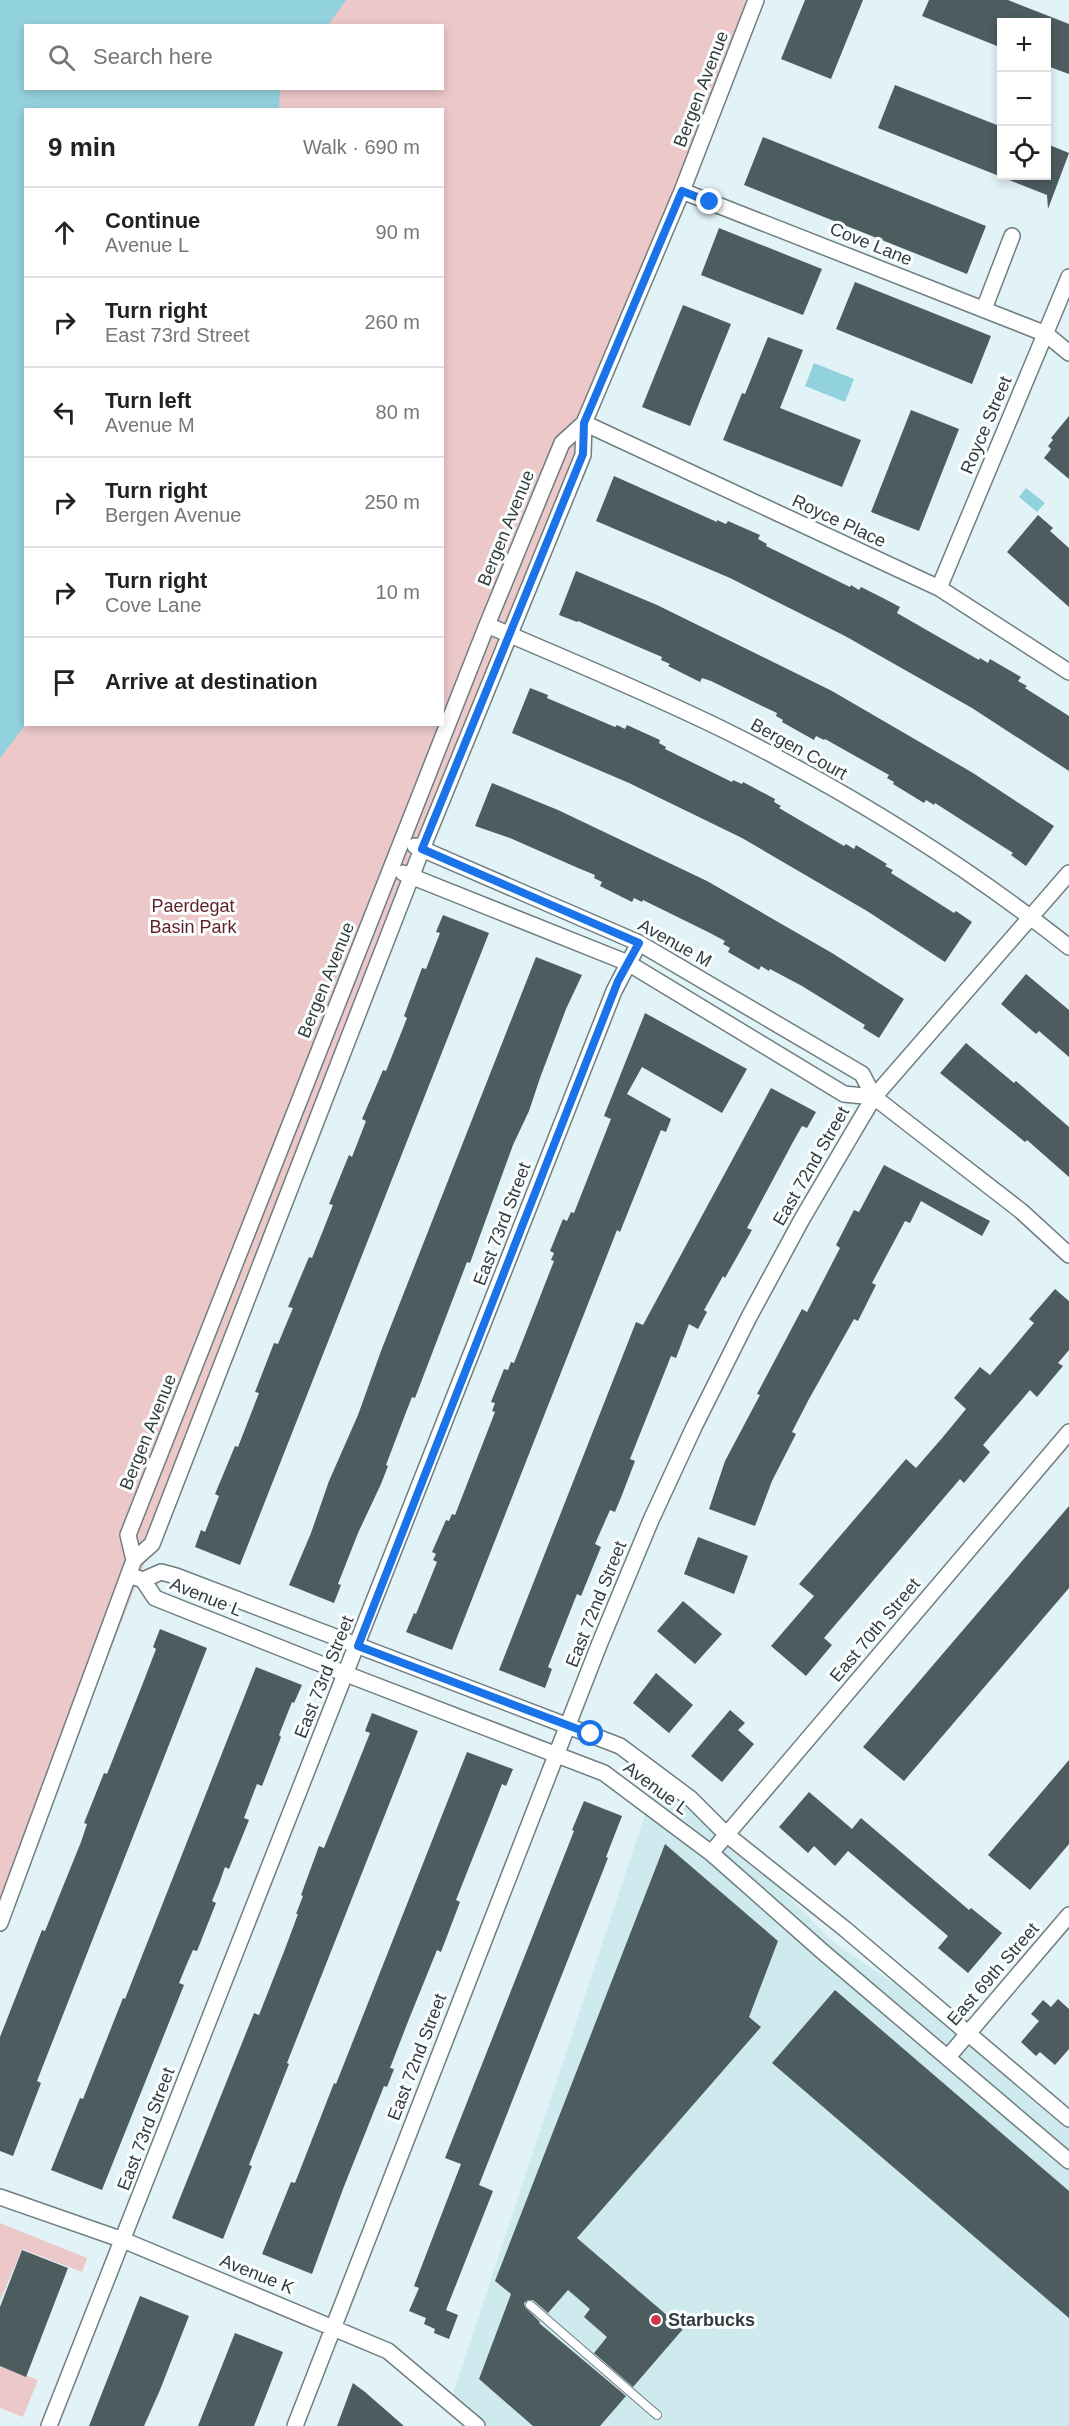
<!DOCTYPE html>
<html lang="en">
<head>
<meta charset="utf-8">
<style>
	:root { --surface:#fff; --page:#f6f6f6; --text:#222; --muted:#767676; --line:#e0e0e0 }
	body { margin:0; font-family:Helvetica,sans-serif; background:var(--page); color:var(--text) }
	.controls { position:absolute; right:18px; top:18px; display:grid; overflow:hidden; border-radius:0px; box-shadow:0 3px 9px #0003 }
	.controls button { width:54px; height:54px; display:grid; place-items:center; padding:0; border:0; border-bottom:2px solid var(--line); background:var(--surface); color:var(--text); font:30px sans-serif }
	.stop { position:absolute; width:18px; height:18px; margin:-14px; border:4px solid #1a73e8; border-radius:50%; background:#fff }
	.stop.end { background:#1a73e8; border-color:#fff; box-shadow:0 2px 6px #0008 }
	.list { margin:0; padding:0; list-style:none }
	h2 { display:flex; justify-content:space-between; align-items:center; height:78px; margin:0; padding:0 24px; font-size:26px }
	h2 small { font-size:20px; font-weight:400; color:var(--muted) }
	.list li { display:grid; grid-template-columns:39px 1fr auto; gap:18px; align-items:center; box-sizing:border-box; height:90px; padding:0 24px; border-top:2px solid var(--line) }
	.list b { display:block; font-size:22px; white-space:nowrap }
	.list p { margin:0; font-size:20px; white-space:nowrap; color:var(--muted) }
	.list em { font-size:20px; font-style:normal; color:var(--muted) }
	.icon { flex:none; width:33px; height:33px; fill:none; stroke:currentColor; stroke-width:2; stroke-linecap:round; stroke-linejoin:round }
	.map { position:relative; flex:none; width:1069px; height:2426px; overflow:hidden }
	.search { position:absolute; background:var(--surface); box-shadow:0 3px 9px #0003; left:24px; top:24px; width:420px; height:66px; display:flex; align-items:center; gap:15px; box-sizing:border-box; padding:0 21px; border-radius:0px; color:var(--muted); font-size:22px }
	.panel { position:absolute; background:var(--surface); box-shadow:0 3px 9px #0003; left:24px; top:108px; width:420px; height:618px; border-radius:0px }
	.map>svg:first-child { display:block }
	.built { fill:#cfeaef }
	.green { fill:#ecc8c9 }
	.water { fill:#92d2de }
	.building { fill:#4d5c5f }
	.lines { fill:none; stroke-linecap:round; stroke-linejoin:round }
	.service-casing { stroke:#6e7e81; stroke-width:10 }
	.minor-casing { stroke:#6e7e81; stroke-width:18 }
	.service { stroke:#fff; stroke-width:8 }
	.minor { stroke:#fff; stroke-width:15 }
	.route { stroke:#1a73e8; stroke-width:8 }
	.poi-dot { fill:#c8384f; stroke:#fafefe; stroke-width:2 }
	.labels { text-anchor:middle; stroke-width:6; stroke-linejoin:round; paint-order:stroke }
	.street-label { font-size:18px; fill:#343b3c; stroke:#fafefe }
	.park-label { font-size:18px; fill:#621f27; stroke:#fafefe }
	.poi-label { font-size:18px; font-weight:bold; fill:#343b3c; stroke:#fafefe; text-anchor:start }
</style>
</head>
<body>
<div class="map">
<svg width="1069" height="2426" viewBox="0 0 1069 2426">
	<rect width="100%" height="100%" fill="#e2f3f7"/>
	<path class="built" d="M658 1775 726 1834 833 1942 968 2033 1069 2119V2426H477L450 2403Z"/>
	<path class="green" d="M297 0H757L0 1932V743L25 679 26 724H442V110L253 109 261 89 442 88V26L287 25Z
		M0 2223 87 2258 82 2272 22 2249 0 2301Z
		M0 2366 38 2380 23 2417 0 2408Z"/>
	<path class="water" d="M0 0H346L328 25 26 26V88L280 89 279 109 26 110V724L0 758Z
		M814 363 854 379 845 402 805 386Z
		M1026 488 1045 503 1037 512 1019 497Z"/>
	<path class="building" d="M805 0H863L831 79 781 59Z
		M929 0H1008L1069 24V74L1047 66V22H1002V48L922 16Z
		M895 85 1002 127V176H1047V144L1069 153 1048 209 1047 195 878 128Z
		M763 137 986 226 967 274 744 185Z
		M719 228 822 269 803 315 701 275Z
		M855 282 991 336 972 384 836 329Z
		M683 305 731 324 690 426 642 407Z
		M768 337 803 350 780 408 861 440 842 487 723 440 742 393 745 394Z
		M911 410 959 429 919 531 871 512Z
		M1069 416V479L1044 458 1051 449 1048 446 1053 440 1051 438Z
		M614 476 717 522V520L726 524 728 521 760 535 758 539 767 544 766 546 850 587 851 585 859 590 861 587 883 598 900 607 897 613 930 632 979 660 980 658 988 663 990 659 1021 677 1018 681 1027 686 1025 688 1069 716V771L972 708 845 636 730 578 596 521Z
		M1038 515 1053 528 1050 531 1069 548V607L1007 552Z
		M576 571 657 605 832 691 973 773 1054 826 1026 866 1011 855 1013 853 935 803 934 805 926 800 924 803 893 784 894 782 887 778 889 775 825 739 824 740 816 736 814 740 782 722 783 720 776 716 777 713 760 705 711 681 702 678 700 682 668 666 670 664 661 660 662 657 578 621 577 622 559 615Z
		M530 688 548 695 547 698 615 727 617 725 625 729 627 725 660 740 659 743 666 747 665 749 732 782 733 780 742 784 743 782 775 799 774 802 781 806 779 808 844 846 846 844 854 849 856 845 887 864 885 866 893 870 891 873 954 913 956 911 972 922 945 962 867 911 742 838 629 783 512 733Z
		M492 783 558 810 707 881 832 953 904 999 879 1038 863 1028 865 1025 802 986 770 969 769 971 761 966 759 970 728 952 730 948 723 944 725 941 708 932 643 900 642 902 634 898 632 902 600 886 602 882 594 878 595 875 578 868 510 838 475 826Z
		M443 915 489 933 240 1565 195 1547 201 1530 205 1532 219 1496 215 1494 235 1446 238 1447 259 1393 255 1392 274 1343 278 1344 285 1327 293 1308 288 1307 309 1257 312 1258 326 1223 333 1205 329 1204 349 1155 352 1157 366 1121 362 1119 383 1070 386 1071 407 1018 404 1016 422 968 426 969 440 933 436 932Z
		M536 957 582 975 566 1009 540 1078 529 1111 513 1145 470 1263 467 1262 415 1398 412 1397 405 1415 386 1465 388 1466 381 1484 358 1533 338 1584 341 1585 334 1603 289 1585 311 1533 329 1481 358 1415 381 1351Z
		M1026 974 1069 1010V1057L1039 1031 1036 1034 1001 1004Z
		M645 1013 747 1069 722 1113 642 1067 627 1094 671 1119 666 1132 661 1130 620 1232 617 1230 452 1650 406 1632 414 1613 416 1614 437 1562 433 1560 436 1554 432 1552 446 1520 449 1521 452 1514 455 1515 495 1412 492 1411 495 1403 491 1402 504 1369 508 1370 511 1362 514 1363 554 1261 551 1260 554 1253 550 1251 563 1219 567 1221 571 1212 574 1213 607 1129 611 1119 604 1116Z
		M966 1043 1014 1083 1016 1081 1069 1127V1177L1027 1140 1025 1142 940 1073Z
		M771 1088 816 1112 807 1128 802 1126 793 1142 747 1228 752 1230 725 1278 723 1276 713 1294 704 1310 707 1312 698 1329 689 1324 676 1358 671 1356 630 1459 635 1461 622 1495 615 1512 610 1510 595 1544 601 1547 581 1596 577 1594 548 1667 552 1669 545 1688 499 1670 636 1322 643 1325Z
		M884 1165 990 1221 982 1236 921 1201 910 1223 905 1221 872 1283 876 1285 858 1321 854 1319 809 1399 792 1432 796 1434 772 1481 755 1526 709 1509 725 1461 760 1395 757 1394 802 1309 807 1312 840 1248 836 1245 854 1210 859 1212Z
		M1055 1289 1069 1301V1350L1058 1363 1063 1366 1037 1397 1030 1390 983 1445 990 1452 964 1483 960 1479 824 1638 832 1645 806 1676 771 1646 814 1596 799 1584 906 1459 916 1468 943 1437 966 1409 954 1398 980 1367 990 1375 1034 1323 1029 1319Z
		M1069 1506V1588L904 1781 863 1747Z
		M698 1537 748 1556 734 1594 684 1574Z
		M683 1601 722 1634 695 1664 657 1631Z
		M160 1629 207 1648 37 2081 41 2083 13 2156 0 2151V2037L42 1930 45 1931 81 1842 87 1824 84 1823 104 1773 107 1774 143 1683 156 1649 153 1647Z
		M256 1667 302 1685 294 1703 292 1702 279 1735 281 1737 262 1786 257 1784 244 1818 249 1820 229 1869 225 1867 219 1884 212 1901 216 1903 197 1951 193 1950 186 1966 179 1983 184 1985 102 2190 51 2170 80 2098 83 2099 123 1998 125 1999Z
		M656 1673 693 1705 669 1733 633 1703Z
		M730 1710 745 1723 738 1730 754 1744 722 1782 691 1756Z
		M372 1713 418 1731 287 2063 289 2064 249 2165 252 2166 223 2239 172 2218 254 2013 259 2015 285 1949 298 1914H296L303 1896 301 1895 319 1846 324 1848 370 1733 365 1731Z
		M467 1752 513 1769 506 1786 502 1784 495 1802 456 1900 460 1902 441 1952 437 1950 409 2019 390 2068 394 2069 387 2087 384 2086 343 2189 312 2274 262 2254 291 2182 295 2183 334 2083 336 2084Z
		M1069 1760V1844L1030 1890 988 1855Z
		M809 1792 852 1829 861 1818 969 1910 971 1908 1002 1933 968 1973 938 1948 948 1936 848 1851 835 1866 814 1846 808 1853 779 1827Z
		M584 1801 622 1816 606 1857 608 1858 479 2185 493 2191 446 2310 458 2315 449 2339 434 2333 435 2329 424 2324 426 2318 409 2311 419 2288 414 2286 461 2164 445 2158 574 1831 572 1830Z
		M665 1844 778 1941 749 2017 761 2027 577 2238 683 2329 633 2387 594 2353 607 2337 584 2317 590 2309 568 2290 548 2313 533 2300H528L524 2303 525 2307 540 2322 539 2323 626 2396 600 2426H533L479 2379 511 2294 495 2281Z
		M835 1990 1069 2191V2318L772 2063Z
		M1058 1999 1069 2009V2049L1055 2065 1040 2052 1036 2056 1021 2042 1039 2021 1031 2014 1043 2000 1051 2007Z
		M22 2250 68 2268 26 2377 0 2366V2307Z
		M140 2296 189 2316 160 2390 144 2426H89Z
		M235 2333 283 2352 254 2426H198Z
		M353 2383 365 2392 404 2426H337Z"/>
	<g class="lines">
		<g class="service-casing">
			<path id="service" d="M530 2305 657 2415"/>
		</g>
		<g class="minor-casing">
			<path id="minor" d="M682 191 1046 334 1069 353
				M984 309 1012 236
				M584 423 939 588 1069 672
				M939 588 1069 277
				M487 625C568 660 649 693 728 732 848 792 964 864 1069 947
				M415 846 639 943 862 1074 874 1097 1021 1211 1069 1255
				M403 873 628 963 844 1094 874 1097
				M134 1560 128 1535 487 625 562 443 584 423
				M129 1575 143 1580 155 1598 346 1674 604 1773 711 1853 823 1952 1069 2161
				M143 1580 161 1572 176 1576 620 1746 691 1799 726 1834 845 1929 1069 2119
				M711 1853 1069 1432
				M0 1923 134 1560 152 1544 422 849 583 455 584 423 682 191 756 0
				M948 2057 1069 1915
				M0 2197 123 2240 388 2351 477 2426
				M49 2426 614 991 639 943
				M295 2426 599 1645 651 1520 694 1427 749 1317 802 1219 859 1122 874 1097 1069 873"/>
		</g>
		<use href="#service" class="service"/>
		<use href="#minor" class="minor"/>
	</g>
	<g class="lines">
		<path class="route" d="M591 1734 358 1646 618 981 639 943 422 849 583 454 584 423 682 191 710 202"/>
	</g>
	<circle class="poi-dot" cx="656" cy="2320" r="6"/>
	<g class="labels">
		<g class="street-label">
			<text transform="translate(701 89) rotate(-69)" y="6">Bergen Avenue</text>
			<text transform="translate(871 244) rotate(22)" y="6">Cove Lane</text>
			<text transform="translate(986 425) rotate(-67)" y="6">Royce Street</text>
			<text transform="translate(839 521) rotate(25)" y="6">Royce Place</text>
			<text transform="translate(506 528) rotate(-68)" y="6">Bergen Avenue</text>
			<text transform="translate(799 749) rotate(29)" y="6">Bergen Court</text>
			<text transform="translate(675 943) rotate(29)" y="6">Avenue M</text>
			<text transform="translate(326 980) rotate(-68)" y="6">Bergen Avenue</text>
			<text transform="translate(811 1166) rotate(-60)" y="6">East 72nd Street</text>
			<text transform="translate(502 1224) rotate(-69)" y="6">East 73rd Street</text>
			<text transform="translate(148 1432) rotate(-68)" y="6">Bergen Avenue</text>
			<text transform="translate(206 1597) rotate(22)" y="6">Avenue L</text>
			<text transform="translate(596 1604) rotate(-68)" y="6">East 72nd Street</text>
			<text transform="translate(875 1630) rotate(-50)" y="6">East 70th Street</text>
			<text transform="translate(324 1677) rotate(-68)" y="6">East 73rd Street</text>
			<text transform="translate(656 1788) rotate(37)" y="6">Avenue L</text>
			<text transform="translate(993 1974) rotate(-49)" y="6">East 69th Street</text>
			<text transform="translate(417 2057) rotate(-69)" y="6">East 72nd Street</text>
			<text transform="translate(146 2129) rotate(-69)" y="6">East 73rd Street</text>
			<text transform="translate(257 2274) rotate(22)" y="6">Avenue K</text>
		</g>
		<g class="park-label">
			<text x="193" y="912">Paerdegat<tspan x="193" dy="21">Basin Park</tspan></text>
		</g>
		<g class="poi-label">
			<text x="668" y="2326">Starbucks</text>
		</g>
	</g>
</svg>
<div class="controls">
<button>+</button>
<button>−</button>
<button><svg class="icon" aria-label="locate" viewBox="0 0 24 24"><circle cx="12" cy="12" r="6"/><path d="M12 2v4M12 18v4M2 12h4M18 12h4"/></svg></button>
</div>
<div class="stop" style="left:591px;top:1734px"></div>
<div class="stop end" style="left:710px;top:202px"></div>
<div class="search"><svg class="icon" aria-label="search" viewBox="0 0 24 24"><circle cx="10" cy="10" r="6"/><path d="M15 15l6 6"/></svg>Search here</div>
<section class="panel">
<h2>9 min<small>Walk · 690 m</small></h2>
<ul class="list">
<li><svg class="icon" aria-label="ahead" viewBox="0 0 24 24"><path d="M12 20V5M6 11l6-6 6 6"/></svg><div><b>Continue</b><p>Avenue L</p></div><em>90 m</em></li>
<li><svg class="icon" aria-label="right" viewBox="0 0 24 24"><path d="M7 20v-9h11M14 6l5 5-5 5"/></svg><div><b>Turn right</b><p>East 73rd Street</p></div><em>260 m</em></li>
<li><svg class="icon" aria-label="left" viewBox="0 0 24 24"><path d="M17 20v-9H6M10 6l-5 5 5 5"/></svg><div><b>Turn left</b><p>Avenue M</p></div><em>80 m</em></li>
<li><svg class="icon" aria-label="right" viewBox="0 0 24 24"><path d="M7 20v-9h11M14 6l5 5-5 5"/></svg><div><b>Turn right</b><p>Bergen Avenue</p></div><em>250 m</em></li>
<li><svg class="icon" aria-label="right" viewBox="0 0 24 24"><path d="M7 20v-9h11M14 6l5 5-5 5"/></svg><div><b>Turn right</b><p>Cove Lane</p></div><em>10 m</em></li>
<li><svg class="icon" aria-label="arrive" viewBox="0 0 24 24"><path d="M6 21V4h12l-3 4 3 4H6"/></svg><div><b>Arrive at destination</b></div></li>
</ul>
</section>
</div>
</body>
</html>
